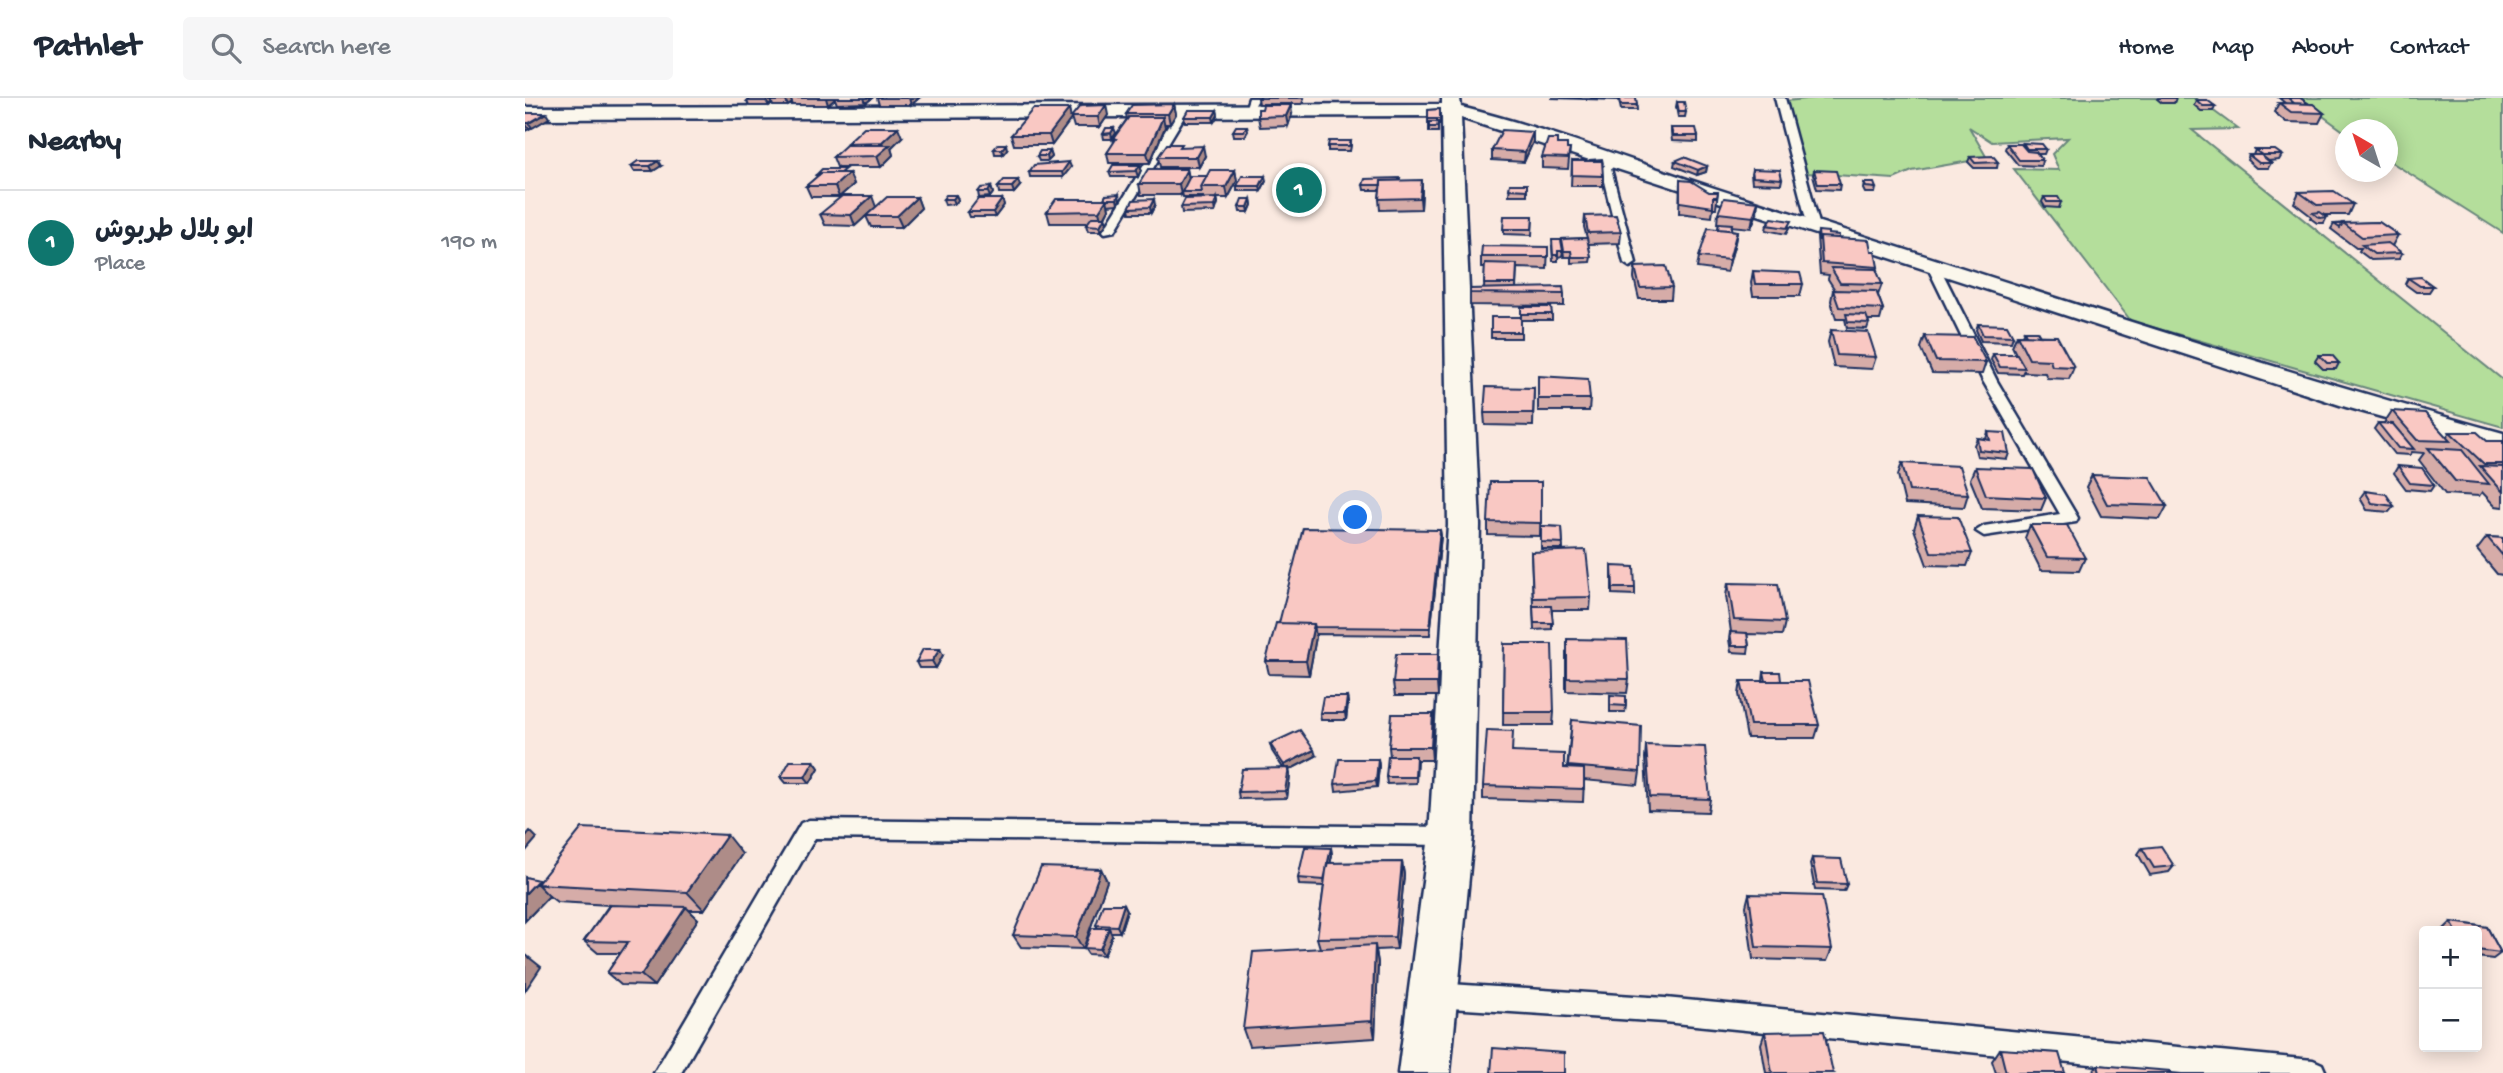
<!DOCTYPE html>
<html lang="en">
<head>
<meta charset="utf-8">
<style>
	:root { --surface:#fff; --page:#f6f6f7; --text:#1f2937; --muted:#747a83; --line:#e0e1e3; --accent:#0f766e }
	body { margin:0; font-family:"Gochi Hand","Playpen Sans Arabic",sans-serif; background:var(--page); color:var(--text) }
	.controls { position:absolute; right:21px; bottom:21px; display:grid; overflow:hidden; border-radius:7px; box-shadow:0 4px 18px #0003 }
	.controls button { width:63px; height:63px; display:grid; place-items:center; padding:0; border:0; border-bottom:2px solid var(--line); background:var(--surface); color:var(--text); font:35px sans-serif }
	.compass { position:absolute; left:1810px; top:21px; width:63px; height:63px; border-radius:50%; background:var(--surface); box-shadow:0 4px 18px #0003; rotate:321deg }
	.you { position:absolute; left:831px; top:420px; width:24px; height:24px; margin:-18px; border:5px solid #fff; border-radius:50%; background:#1a73e8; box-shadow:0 0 0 10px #1a73e833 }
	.badge { display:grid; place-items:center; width:46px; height:46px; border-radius:50%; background:var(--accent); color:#fff; font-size:23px; font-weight:700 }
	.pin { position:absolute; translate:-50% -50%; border:4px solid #fff; box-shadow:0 2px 7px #0006 }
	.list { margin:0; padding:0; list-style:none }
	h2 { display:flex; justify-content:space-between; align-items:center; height:91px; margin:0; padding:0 28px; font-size:30px }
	h2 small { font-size:23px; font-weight:400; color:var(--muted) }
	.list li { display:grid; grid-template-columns:46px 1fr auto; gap:21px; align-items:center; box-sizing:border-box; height:105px; padding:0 28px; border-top:2px solid var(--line) }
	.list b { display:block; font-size:26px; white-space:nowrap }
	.list p { margin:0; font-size:23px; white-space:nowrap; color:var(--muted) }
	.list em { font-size:23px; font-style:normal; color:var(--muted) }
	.icon { flex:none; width:38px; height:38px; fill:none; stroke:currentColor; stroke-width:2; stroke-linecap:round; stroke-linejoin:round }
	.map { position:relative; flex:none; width:1978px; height:975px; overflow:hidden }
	header { display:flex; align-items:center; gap:42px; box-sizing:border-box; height:98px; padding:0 35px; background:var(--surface); border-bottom:2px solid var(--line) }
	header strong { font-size:33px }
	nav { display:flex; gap:38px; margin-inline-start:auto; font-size:24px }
	.search { width:490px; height:63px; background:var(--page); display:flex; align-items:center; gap:18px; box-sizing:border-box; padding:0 24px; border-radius:7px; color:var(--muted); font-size:26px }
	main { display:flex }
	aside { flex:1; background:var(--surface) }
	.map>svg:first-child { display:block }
	.green { fill:#b4de9b; stroke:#68867c; stroke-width:2 }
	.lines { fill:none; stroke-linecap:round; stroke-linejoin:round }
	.lane-casing { stroke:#1b2f5e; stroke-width:5 }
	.street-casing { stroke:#1b2f5e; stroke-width:5 }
	.lane { fill:#fbf7ec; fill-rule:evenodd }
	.street { fill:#fbf7ec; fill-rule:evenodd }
	.wall { fill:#d6aca8; stroke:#1b2f5e; stroke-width:2 }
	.shaded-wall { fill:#ae8c88; stroke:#1b2f5e; stroke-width:2 }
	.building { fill:#f9c8c3; stroke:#1b2f5e; stroke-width:2 }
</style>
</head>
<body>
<header>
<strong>Pathlet</strong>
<div class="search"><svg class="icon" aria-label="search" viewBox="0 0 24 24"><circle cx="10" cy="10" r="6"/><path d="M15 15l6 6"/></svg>Search here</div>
<nav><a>Home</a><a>Map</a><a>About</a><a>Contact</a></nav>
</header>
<main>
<aside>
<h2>Nearby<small></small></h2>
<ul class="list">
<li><span class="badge">1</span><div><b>ابو بلال طربوش</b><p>Place</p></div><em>190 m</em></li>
</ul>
</aside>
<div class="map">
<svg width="1978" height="975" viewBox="0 0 1978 975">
	<rect width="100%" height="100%" fill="#fae9e0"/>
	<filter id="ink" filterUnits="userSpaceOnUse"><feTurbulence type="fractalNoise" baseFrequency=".0143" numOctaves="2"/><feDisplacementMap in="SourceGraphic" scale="14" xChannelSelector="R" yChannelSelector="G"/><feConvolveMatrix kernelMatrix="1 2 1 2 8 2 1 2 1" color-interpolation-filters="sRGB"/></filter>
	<g filter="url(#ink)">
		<path class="green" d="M1292 0H1671L1713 31 1667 32 1978 282V329L1606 223 1489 71 1534 72 1527 56 1543 40 1467 44 1444 29 1462 60 1387 73 1369 81 1281 75 1261 3Z
			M1773 0H1978V135L1863 62 1862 32H1820V34Z"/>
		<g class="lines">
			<g class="lane-casing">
				<path id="lane" d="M724 0H734L725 15H719Z
					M1250 0H1260L1295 129 1293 131 1283 129Z
					M657 11 662 14 590 133 580 135 578 133 652 14Z
					M1088 60 1093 63 1086 71 1111 165 1105 169 1099 165 1076 71Z
					M1407 162 1413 166 1472 283 1553 420 1551 424 1459 438 1451 433 1459 428 1535 416 1458 283 1401 166Z
					M284 722 926 729 934 731 937 738 934 745 926 747 290 740 156 975H129L276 725Z
					M910 885 1140 900 1788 962 1797 966 1801 975H1657L1140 924 910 909 901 905 898 897 901 889Z"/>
			</g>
			<g class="street-casing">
				<path id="street" d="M917 0H935L936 9C1033 33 1127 71 1223 101 1474 181 1724 265 1978 335V353L1821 309 936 20 955 427 948 738 925 975H873L904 738 923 427 917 18 0 21V9L917 6Z"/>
			</g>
			<use href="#lane" class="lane"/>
			<use href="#street" class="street"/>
		</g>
		<path class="wall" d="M225 0H347L341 5 312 6 310 1 303 7H268L267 5 263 8H248L247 5 244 8H224L222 3Z
			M352 0H394L386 7H354Z
			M733 0H779L777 6H734Z
			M1026 0H1111L1112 12H1096L1094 2Z
			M1633 0H1651L1649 5H1637L1632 1Z
			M1754 0H1775L1799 15 1794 25 1761 24 1749 14 1754 5H1760Z
			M1671 2 1690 8 1688 13H1676L1669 7Z
			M1152 4 1161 14 1160 19H1153L1151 9Z
			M649 6 651 16 645 26H639L640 29 625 65H584L582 55 589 45 588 41 602 21 601 16Z
			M544 11 546 21 527 47H489L486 37Z
			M915 11V26H913V34H904V26H903V12Z
			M692 12 693 17 689 24H660L659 19Z
			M0 15 24 20 7 30H3L4 31 0 33Z
			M767 16 763 28 735 29 733 19Z
			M583 17 575 29H549L546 19Z
			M722 28 723 33 720 38H709L708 33Z
			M1146 30 1173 38V44L1147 43 1146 35Z
			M1008 34V44L999 64 967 62V52Z
			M591 35 587 41H579L578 36Z
			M377 39 366 50 368 57 356 69H312L308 59 323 47 322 45Z
			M826 43V48L825 53H803V48Z
			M1498 45 1521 51 1519 56H1513L1517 62 1516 68 1493 67 1480 51 1482 46 1497 47Z
			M1032 46 1042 51H1045L1043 71 1017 70V59Z
			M657 49 680 58 674 69H635L633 59Z
			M469 51H482L478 56H470Z
			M1730 52 1757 57 1754 62 1743 63 1746 65 1743 70H1731L1722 62 1724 57H1728Z
			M525 53 527 59 523 63H514L512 58Z
			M1445 59 1473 64 1472 70H1449L1443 64Z
			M1047 63 1078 78V88H1046Z
			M1150 63 1182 68 1181 74 1172 77 1149 68Z
			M106 68H136L128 73H109Z
			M546 69 538 79H505L504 74Z
			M662 71 664 80 682 78 710 72 712 83 703 100H692L693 105 690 114 657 115 656 109 678 100V99H658L657 94 656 97H616L614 86Z
			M1227 71 1257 81 1256 86 1227 85 1226 76Z
			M616 72 613 79H586L584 74Z
			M1289 72 1315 86 1314 92 1292 91 1288 77Z
			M324 75 329 86 314 99H286L281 88 292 79 291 77Z
			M1155 82 1184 94H1193L1191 110H1188L1187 119 1154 115Z
			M741 83 736 93H712V88Z
			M875 83 897 93 896 111 855 112 854 101 855 92H839L838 87Z
			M1339 85 1351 90 1350 95H1340L1338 91Z
			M985 86H1002V97H984Z
			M495 88 489 95H474L473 89Z
			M466 89 468 95 465 99 454 100 453 94Z
			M1774 94 1828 106 1823 117H1800L1802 119 1799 125H1792L1785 120 1786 118 1769 105Z
			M431 97 433 102 430 106 420 107 418 101Z
			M581 97 595 102 593 106 583 107 584 111 580 119 582 125 576 133H563L561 127 563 125H525L522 114 579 101Z
			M392 99 396 110 377 129H346L341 118 330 128 300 127 295 116 351 109Z
			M1519 99 1536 104 1534 110 1520 109 1517 104Z
			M477 101 479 107 470 119H445L443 114Z
			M726 101 727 107 724 114H715L714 109Z
			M630 107 626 115H605L604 110Z
			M1193 115H1232L1226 130 1206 128V132L1212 133 1210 144 1202 174 1172 170 1174 159 1193 131 1194 126H1192Z
			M979 118H1008L1007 137 979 136Z
			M1060 118 1096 134 1095 145 1063 146 1066 159 1065 164 1046 165V159H1039L1037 141 1062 140 1059 129Z
			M1854 124 1873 137 1867 148 1877 155 1874 161 1846 162 1834 153 1836 150H1831L1806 131 1809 126Z
			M1242 127 1265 129 1261 136 1241 132Z
			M1293 133 1346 153 1353 169 1352 174 1357 186 1353 197 1358 211 1355 222H1343L1344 225 1342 231 1322 230 1320 221H1311L1306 203 1308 192H1310L1303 181 1304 177 1295 176 1292 139Z
			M1027 148 1038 153 1037 158 1033 159V163H1028Z
			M1023 149 1022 171 992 170 991 190 1039 196V208L945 207V191H959L960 170H956V159Z
			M1110 169 1147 189 1146 201H1114L1109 180Z
			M1228 173 1278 186 1275 198H1228L1226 185Z
			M1883 180 1908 188 1904 194H1891L1880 186Z
			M996 209 1027 216V222H996Z
			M966 219H996V240H966Z
			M1453 226 1488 238 1486 244 1456 243 1451 232Z
			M1306 232 1351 259 1347 271 1309 269 1303 244Z
			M1499 233 1549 269 1544 281 1522 280 1520 275 1499 274V272L1497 276 1473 275 1466 262 1468 256H1491L1487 248 1492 237H1497Z
			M1400 238 1461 264 1457 276 1407 275 1396 250Z
			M1794 257 1814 265 1811 271H1798L1790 263Z
			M1013 278 1065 301 1064 313H1013Z
			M1009 290 1008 328 960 327 959 315Z
			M1867 313 1921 339 1925 334 1962 343H1978V409L1970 408 1957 394 1954 398 1920 396 1894 362 1899 355 1887 354 1885 357 1869 356 1849 331 1853 325H1859Z
			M1463 334 1484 355 1482 361 1452 358 1449 347 1452 340 1461 341Z
			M1377 365 1443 396 1439 409 1380 406 1373 377Z
			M1873 368 1909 387 1905 393 1881 391 1869 375Z
			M1450 369 1521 400 1516 412 1457 410 1445 381Z
			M1567 377 1642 408 1635 421 1576 418 1561 389Z
			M1016 384 1015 438 963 437V424Z
			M1840 393 1869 408 1864 414 1842 412 1835 400Z
			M1393 418 1447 455 1442 468 1402 467 1389 431Z
			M1505 427 1560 460 1554 473 1516 472 1500 440Z
			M1016 428 1037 429 1038 451H1016Z
			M915 432 916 438 905 537 791 536V539L784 577 744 576 741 563 754 525Z
			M1962 439 1978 440V477L1972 476 1952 452Z
			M1006 454 1066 499 1065 512H1027V531L1009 532Z
			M1087 468 1110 490V497L1087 496Z
			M1203 485 1260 524 1257 537 1222 536 1224 548 1223 555 1206 554 1204 541 1205 534H1206L1201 498Z
			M979 546 1029 614 1028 627H978Z
			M1041 554 1104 581 1102 595 1041 593Z
			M418 557 411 570H394L391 564Z
			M914 569 913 598H870L868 585Z
			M1239 574 1256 583 1294 627 1290 640H1222L1214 596 1216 583H1238Z
			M1085 597 1101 608 1100 614H1085Z
			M822 599 823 605 821 622H796L795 615Z
			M908 616 909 629 907 662H892L891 685 862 686 861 679 865 658 864 649Z
			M1047 622 1115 674 1113 687 1059 682 1058 704 958 701V688L988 654 1042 670Z
			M745 646 791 658 764 672 765 677 762 700 714 701 713 694 758 670 747 653Z
			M1121 647 1185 701 1183 714 1123 712 1120 660Z
			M853 661 854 668 852 689 811 693 810 686Z
			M289 663 294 670 285 685H261L256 679Z
			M806 750 807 757 805 765 877 764 879 777 872 851 851 852 853 865 850 940 724 948 718 931 795 850 792 840 799 788 774 787 773 780Z
			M1617 750 1649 768 1644 774 1625 777 1613 756Z
			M217 756 179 812H163L173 821 129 888 96 887 82 875 95 855H73L59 843 84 807 32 804 24 798 0 823V779L15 783Z
			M1287 760 1322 786 1319 793 1290 792 1285 766Z
			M576 771 582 783 558 851 496 849 488 837Z
			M1224 796 1307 851 1302 863 1228 861 1221 808Z
			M599 806 602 812 595 834H585L587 837 579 857 563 856 559 850 573 830 571 827Z
			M1926 824 1962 829 1976 855 1968 861 1952 859V833H1920L1919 831Z
			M1240 934 1308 975H1241L1236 946Z
			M1475 951 1540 975H1471L1467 963Z
			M1573 967 1645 975H1566Z"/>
		<path class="shaded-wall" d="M245 0H254L246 3 247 5 244 8 241 3Z
			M265 0 267 5 263 8 261 3Z
			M301 0H310V1L303 7Z
			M339 0H347L341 5Z
			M384 0H394L386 7Z
			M649 6 651 16 645 26 643 16Z
			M581 7 583 17 575 29 573 19Z
			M766 7 767 16 763 28 761 18Z
			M544 11 546 21 527 47 524 37Z
			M692 12 693 17 689 24 688 19Z
			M21 15 24 20 7 30 4 25Z
			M638 19 640 29 625 65 622 55Z
			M0 25 4 31 0 33Z
			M373 29 377 39 366 50 368 57 356 69 352 58 360 51 357 44Z
			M589 30 591 35 587 41 586 35Z
			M1008 34V44L999 64 1000 54Z
			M481 46 482 51 478 56 477 51Z
			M678 48 680 58 674 69 672 59Z
			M525 53 527 59 523 63 522 58Z
			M133 63 136 68 128 73 125 68Z
			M544 64 546 69 538 79 537 74Z
			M615 67 616 72 613 79 611 73Z
			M1182 68 1181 74 1172 77 1173 72Z
			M662 71 664 81 656 97 654 86Z
			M710 72 712 83 703 100 701 89Z
			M324 75 329 86 314 99 310 88Z
			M740 78 741 83 736 93 735 88Z
			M493 82 495 88 489 95 487 89Z
			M897 82V93L896 111 895 100Z
			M466 89 468 95 465 99 463 94Z
			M594 96 595 102 593 106 592 101Z
			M431 97 433 102 430 106 428 101Z
			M347 98 351 109 330 128 326 117Z
			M392 99 396 110 377 129 372 118Z
			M692 100 693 105 690 114 689 108Z
			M477 101 479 107 470 119 468 114Z
			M582 101 584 111 577 124 574 113Z
			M629 101 630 107 626 115 625 109Z
			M726 101 727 107 724 114 723 109Z
			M1233 104 1232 115 1226 130 1228 119Z
			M580 119 582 125 576 133 575 128Z
			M1212 133 1210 144 1202 174 1204 162Z
			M915 432 916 438 905 537V530Z
			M789 526 791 539 784 577 781 563Z
			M415 551 418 557 411 570 407 563Z
			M913 556 914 569 913 598 912 585Z
			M822 599 823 605 821 622 820 615Z
			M908 616 909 629 907 662 906 649Z
			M789 652 791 658 764 672 765 677 762 700 760 693V674L759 667Z
			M853 661 854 668 852 689 851 683Z
			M289 663 294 670 285 685 280 679Z
			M5 733 12 740 0 754V739Z
			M202 737 217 756 179 812 162 794Z
			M806 750 807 757 801 788 799 782Z
			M877 764 879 777 872 851 870 839Z
			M576 771 582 783 558 851 551 839Z
			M13 782 19 787 12 786 24 798 0 823V796Z
			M599 806 602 812 595 834 592 828Z
			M161 809 173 821 129 888 116 877Z
			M584 830 587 837 579 857 575 851Z
			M850 847 853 865 850 940 847 923Z
			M1 857 16 869 0 893V858Z"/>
		<path class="building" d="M225 0H245L241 3H222Z
			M250 0H265L261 3H246Z
			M1095 0H1111L1112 7H1096Z
			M1763 0H1775L1784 6 1769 5Z
			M1671 2H1682L1690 8H1678Z
			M1152 4H1159L1161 14H1154Z
			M1754 5 1788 6 1799 15 1766 14Z
			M649 6 643 16H601L607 7Z
			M581 7 573 19H546L555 8Z
			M738 7H766L761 18 733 19V11H737Z
			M508 11H544L524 37H486Z
			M915 11V21H903V12Z
			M663 12H692L688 19H659Z
			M0 15H21L4 25H0Z
			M604 19H638L622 55H582L591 41H588Z
			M904 24H913L912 29H904Z
			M711 28H722L719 33H708Z
			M339 29H373L357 44 322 45Z
			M581 30H589L586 35 578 36Z
			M1146 30H1171L1173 38H1148Z
			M977 32 1008 34 1000 54 967 52Z
			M1023 41H1032V46H1042V51H1045L1043 60 1017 59Z
			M804 43H826L824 48H803Z
			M1498 45 1517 46 1521 51H1502Z
			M473 46H481L477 51H469Z
			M642 46H657L655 49 678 48 672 59H633Z
			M1482 46H1496L1502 53 1511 54 1517 62H1494Z
			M321 47H365L352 58 308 59Z
			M1730 52H1750L1757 57H1737Z
			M515 53H525L522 58H512Z
			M1724 57H1736L1746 65H1734Z
			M1468 58 1473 64 1450 65 1445 59Z
			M1159 59 1182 68 1173 72 1150 63Z
			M1077 61 1078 66 1077 63H1065V62Z
			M113 63H133L125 68H106Z
			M1047 63H1077L1078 78 1047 77Z
			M544 64 537 74H504L509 67Z
			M588 67H615L611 73 584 74Z
			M297 71H320L315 75H296L294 77H291Z
			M623 71H662L654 86H614Z
			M1227 71 1255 72 1257 81 1228 79Z
			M685 72H710L701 89H676Z
			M1289 72 1311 73 1315 86H1293Z
			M296 75H324L310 88H281Z
			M665 78H682L676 89 677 94H657Z
			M717 78H740L735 88H712Z
			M875 80 874 83H856V87H838L840 81Z
			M479 82H493L487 89H473Z
			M897 82 895 100 854 101 856 83Z
			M1155 82 1166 83 1184 94H1193L1192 99H1188V109L1155 104Z
			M1339 85H1349L1351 90 1341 89Z
			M985 86H1002V92L984 91Z
			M466 89 463 94H453L456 90Z
			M1809 93 1828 106 1792 107 1774 94Z
			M594 96 592 101H579L581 97Z
			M421 97H431L428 101H418Z
			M317 98H347L326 117 295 116Z
			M362 99H392L372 118H341Z
			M1519 99H1533L1536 104H1522Z
			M692 100 689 108 656 109 660 101Z
			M1199 100 1233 104 1228 119 1193 115Z
			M453 101H477L468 114H443Z
			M531 101H582L574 113 522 114Z
			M629 101 625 109 604 110 608 102Z
			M717 101H726L723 109H714Z
			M1795 114 1802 119 1795 120 1788 115Z
			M1091 117 1096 134 1063 135 1060 118Z
			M979 118H1008L1007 131H978Z
			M567 119H580L575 128 561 127Z
			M1247 120 1266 123 1262 130 1242 127Z
			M1854 124 1873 137 1837 139 1818 125Z
			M1194 125 1207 126 1206 132 1193 131Z
			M1818 125 1815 130 1809 126 1827 125Z
			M1183 130 1212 133 1204 162 1174 159Z
			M1293 133 1303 134V136L1314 137V140L1295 139 1294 143Z
			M1295 139 1344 142 1346 153H1350L1353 169 1297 165Z
			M1062 140 1066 159H1047L1046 153H1039L1037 141Z
			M1027 142H1036L1038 153H1033V157H1028Z
			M1863 145 1877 155 1849 156 1837 147Z
			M957 148 1023 149V159H956Z
			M960 165 992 166 991 186H959Z
			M1141 168 1147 189 1115 190 1110 169Z
			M1306 170 1351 171 1357 186 1315 185Z
			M1228 173 1275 175 1278 186H1230Z
			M1896 179 1908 188H1895L1883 180Z
			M1038 189 1039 196 945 195V191Z
			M1308 192 1351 193 1358 211 1314 209Z
			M996 209H1026L1027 216H996Z
			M1321 216 1341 217 1344 225 1323 224Z
			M966 219H996V234H966Z
			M1453 226 1482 227 1488 238 1458 237Z
			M1306 232 1343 234 1351 259 1312 257Z
			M1499 233H1512L1515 238 1501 237Z
			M1492 237 1532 238 1549 269 1527 268 1525 262 1504 261Z
			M1400 238 1448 239 1461 264 1411 263Z
			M1468 256H1492L1500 270 1475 269Z
			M1794 257H1807L1814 265H1802Z
			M1013 278 1063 281 1065 301H1013Z
			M961 289 1009 290 1008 315H959Z
			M1867 313 1900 315 1925 343 1892 342Z
			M1853 325 1868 326 1889 351 1873 350Z
			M1463 334 1480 335 1484 355 1454 352 1452 340 1465 342Z
			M1925 334H1952L1962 343H1978V366H1959Z
			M1903 350 1937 352 1964 386 1930 383Z
			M1377 365 1434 368 1443 396 1384 393Z
			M1873 368 1897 370 1909 387 1885 385Z
			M1955 368 1978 369V394Z
			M1450 369 1508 371 1521 400 1461 397Z
			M1567 377 1625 379 1642 408 1582 406Z
			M965 384H1016V425L963 424Z
			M1840 393 1861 396 1869 408 1847 405Z
			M1393 418 1433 419 1447 455 1406 454Z
			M1505 427H1542L1560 460 1522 459Z
			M1016 428 1037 429 1038 445 1016 444Z
			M778 430 915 432 905 530 790 529 789 526 754 525Z
			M1962 439 1978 440V458Z
			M1061 452 1066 499 1008 500 1006 454Z
			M1087 468 1109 469 1110 490H1088Z
			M1203 485 1253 486 1260 524 1209 522Z
			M1008 508H1026L1028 525H1009Z
			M751 525 789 526 781 563H741Z
			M1205 534 1222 535 1224 548H1207Z
			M1042 541 1102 542 1104 581 1042 580Z
			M979 546H1027L1029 614H978Z
			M398 551H415L407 563 391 564Z
			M871 556H913L912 585H868Z
			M1239 574H1255L1256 583H1241Z
			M1216 583H1283L1294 627H1225Z
			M1085 597 1101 598V608L1085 607Z
			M798 599H822L820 615H795Z
			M867 616H908L906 649H864Z
			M1047 622 1116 628 1115 674 1043 668Z
			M775 632 789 652 759 667 745 646Z
			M962 632 988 633 987 654 1039 656V670L1059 671V691L958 688Z
			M1121 647 1180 649 1185 701 1125 699Z
			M863 658H891L890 679H861Z
			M814 661H853L851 683 810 686Z
			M265 663H289L280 679H256Z
			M764 670 760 693 713 694 717 671Z
			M57 730 202 737 162 794 12 786Z
			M1636 748 1649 768 1629 770 1617 750Z
			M780 749 806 750 799 782 773 780Z
			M1287 760 1316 761 1322 786 1292 785Z
			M877 764 870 839 792 840 802 765Z
			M516 769 576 771 551 839 488 837Z
			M0 779 13 782 0 796Z
			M1224 796 1297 798 1307 851 1231 849Z
			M578 806H599L592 828 571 827Z
			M85 807 161 809 116 877 82 875 103 844 59 843Z
			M1926 824 1962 829 1976 855 1952 852V833H1931Z
			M567 830H584L575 851 559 850Z
			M850 847 847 923 718 931 728 854Z
			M1299 933 1308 975H1247L1240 934Z
			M968 950 1039 955V975H966Z
			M1475 951 1534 955 1540 975H1481Z
			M1573 967 1645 973V975H1575Z"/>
	</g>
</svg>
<div class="controls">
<button>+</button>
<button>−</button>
</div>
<svg class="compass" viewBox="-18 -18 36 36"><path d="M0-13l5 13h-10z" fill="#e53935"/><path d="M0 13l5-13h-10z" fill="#747a83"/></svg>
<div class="you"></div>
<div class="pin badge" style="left:774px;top:92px">1</div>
</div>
</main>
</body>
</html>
